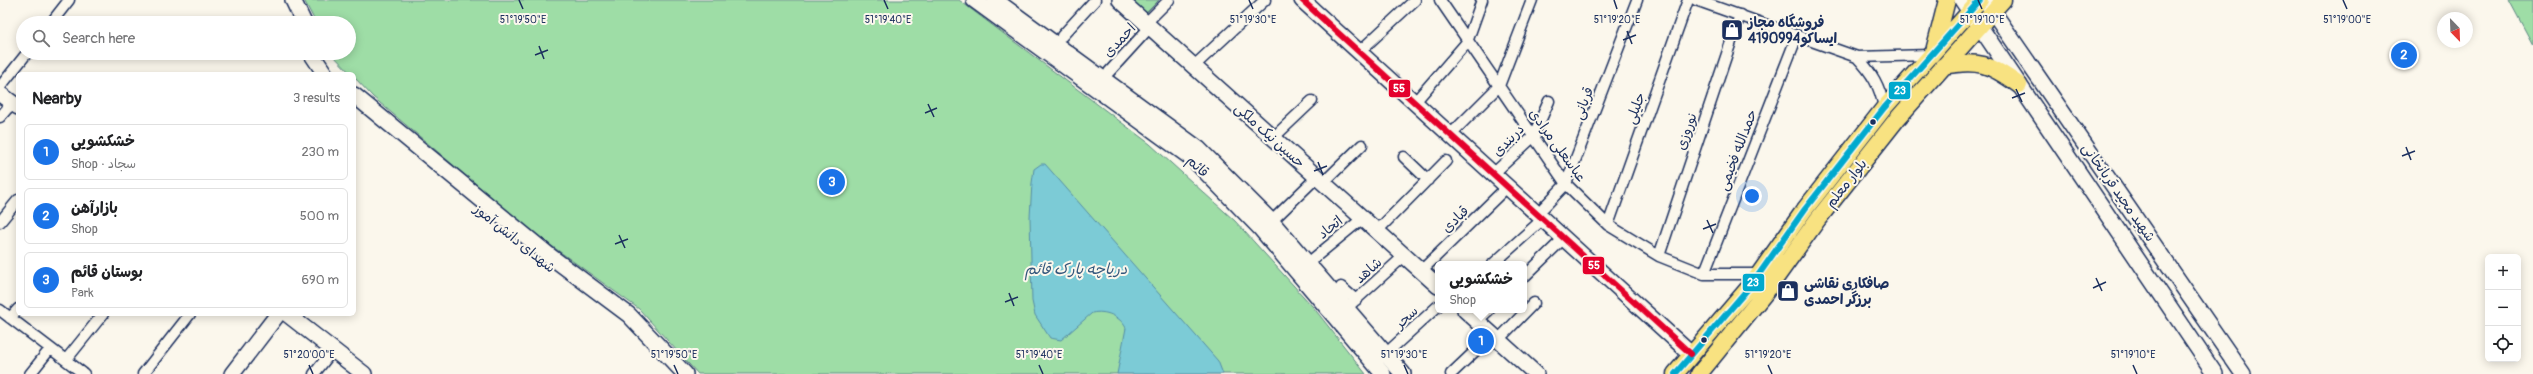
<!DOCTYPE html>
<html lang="en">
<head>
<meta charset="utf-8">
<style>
	:root { --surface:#fff; --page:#f2f2f2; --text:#202124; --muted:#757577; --line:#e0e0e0; --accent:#1a73e8 }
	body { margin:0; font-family:Pangolin,"Playpen Sans Arabic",sans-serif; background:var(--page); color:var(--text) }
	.controls { position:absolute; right:12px; bottom:12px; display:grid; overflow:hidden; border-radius:6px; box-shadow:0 2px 10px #0003 }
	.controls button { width:36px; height:36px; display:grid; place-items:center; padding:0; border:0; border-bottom:1px solid var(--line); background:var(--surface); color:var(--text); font:20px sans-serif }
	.compass { position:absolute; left:2437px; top:12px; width:36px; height:36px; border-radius:50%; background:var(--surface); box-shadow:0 2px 10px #0003; rotate:157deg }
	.you { position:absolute; left:1752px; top:196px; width:14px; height:14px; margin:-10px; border:3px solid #fff; border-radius:50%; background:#1a73e8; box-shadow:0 0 0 6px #1a73e833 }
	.badge { display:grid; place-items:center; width:26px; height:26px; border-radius:50%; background:var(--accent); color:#fff; font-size:13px; font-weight:700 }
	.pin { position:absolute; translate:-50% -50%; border:2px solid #fff; box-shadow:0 1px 4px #0006 }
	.popup { position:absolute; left:1435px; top:261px; width:92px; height:52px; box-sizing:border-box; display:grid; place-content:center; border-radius:6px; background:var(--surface); filter:drop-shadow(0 1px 3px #0005); font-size:13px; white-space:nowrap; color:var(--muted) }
	.popup b { font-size:15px; color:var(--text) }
	.popup::after { content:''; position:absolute; left:50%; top:100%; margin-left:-8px; border:8px solid transparent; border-top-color:var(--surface) }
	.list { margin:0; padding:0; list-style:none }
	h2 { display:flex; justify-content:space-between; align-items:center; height:52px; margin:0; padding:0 16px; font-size:17px }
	h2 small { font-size:13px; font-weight:400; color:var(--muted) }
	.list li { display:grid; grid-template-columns:26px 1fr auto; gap:12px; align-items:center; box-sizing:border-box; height:56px; margin:0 8px 8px; padding:0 8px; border:1px solid var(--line); border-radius:6px }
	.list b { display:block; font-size:15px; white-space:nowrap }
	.list p { margin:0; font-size:13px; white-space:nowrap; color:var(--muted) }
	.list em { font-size:13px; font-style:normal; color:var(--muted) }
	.icon { flex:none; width:22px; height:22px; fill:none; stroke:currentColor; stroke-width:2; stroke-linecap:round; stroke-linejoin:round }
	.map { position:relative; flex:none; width:2533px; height:374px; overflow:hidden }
	.search { position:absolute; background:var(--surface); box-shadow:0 2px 10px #0003; left:16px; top:16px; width:340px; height:44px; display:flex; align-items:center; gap:10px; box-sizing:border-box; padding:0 14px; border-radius:22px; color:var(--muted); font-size:15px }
	.panel { position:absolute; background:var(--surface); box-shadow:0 2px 10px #0003; left:16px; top:72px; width:340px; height:244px; border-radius:6px }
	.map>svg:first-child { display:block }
	.green { fill:#9edda6; stroke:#5c8682 }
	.water { fill:#7bcbd6; stroke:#558da6 }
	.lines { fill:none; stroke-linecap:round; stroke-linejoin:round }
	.street-casing { stroke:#1b2f5e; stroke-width:13 }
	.secondary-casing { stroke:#1b2f5e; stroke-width:18 }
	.primary-casing { stroke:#1b2f5e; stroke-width:19 }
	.street { stroke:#fbf7ec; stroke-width:10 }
	.secondary { stroke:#fbf7ec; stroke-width:15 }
	.primary { stroke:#f8e281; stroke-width:16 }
	.bus-1-casing { stroke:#fbf7ec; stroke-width:9 }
	.bus-2-casing { stroke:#fbf7ec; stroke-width:9 }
	.bus-1 { stroke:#00a9ce; stroke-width:6 }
	.bus-2 { stroke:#e4002b; stroke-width:6 }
	.ticks { fill:none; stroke:#1b2f5e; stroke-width:1.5 }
	.bus-dot { fill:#1b2f5e; stroke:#fbf7ec; stroke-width:1.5 }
	.labels { text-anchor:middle; stroke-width:4; stroke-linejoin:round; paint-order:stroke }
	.poi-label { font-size:14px; font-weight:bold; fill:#1b2f5e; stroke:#fbf7ec; text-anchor:start }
	.street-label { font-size:14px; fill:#1b2f5e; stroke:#fbf7ec }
	.water-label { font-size:15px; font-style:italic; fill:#33567c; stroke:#fbf7ec }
	.ticks-label { font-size:10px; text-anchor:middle; fill:#1b2f5e; stroke:#fbf7ec; stroke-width:4; stroke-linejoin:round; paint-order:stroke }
	.line-badge { stroke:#fbf7ec; stroke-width:1.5 }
	.badge-label { font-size:11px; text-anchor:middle; font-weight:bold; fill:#fff }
</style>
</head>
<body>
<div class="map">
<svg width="2533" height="374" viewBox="0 0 2533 374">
	<rect width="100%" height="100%" fill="#fbf7ec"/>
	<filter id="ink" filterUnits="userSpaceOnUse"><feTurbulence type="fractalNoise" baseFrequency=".025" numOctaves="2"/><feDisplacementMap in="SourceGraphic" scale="8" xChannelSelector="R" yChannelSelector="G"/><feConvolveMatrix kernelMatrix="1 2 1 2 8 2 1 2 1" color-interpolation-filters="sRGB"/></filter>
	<g filter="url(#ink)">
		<path class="green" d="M304 0H959L1150 144 1235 221 1313 307 1366 374H698L639 309 531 231 373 97 354 77V74H351L331 53H349V23H316Z
			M1136 0H1159L1142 17 1130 6Z
			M2509 0H2533V45Z"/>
		<path class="water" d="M1041 164H1045L1218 361 1223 374H1117L1126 328C1120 316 1105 310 1092 313L1061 340 1050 338 1035 315 1032 301 1030 217 1032 183 1034 169Z"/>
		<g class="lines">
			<g class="street-casing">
				<path id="street" d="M1440 0 1566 184 1608 225 1659 256 1704 274H1759
					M1696 0 1857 57 1930 55
					M51 23 69 0
					M1146 23 1169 0
					M1062 36 1095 0
					M1359 52 1415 0
					M1857 57C1872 73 1880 86 1884 108
					M1194 66 1265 0
					M1109 72 1150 27
					M0 87 27 53
					M1415 102 1467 42 1482 0
					M0 117 12 103
					M1450 135 1499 86 1532 0
					M1273 138 1312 101
					M1404 157 1428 180
					M1493 174 1533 137 1549 101
					M1323 183 1362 145
					M1543 208 1566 184 1637 0
					M1276 217 1317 177
					M0 222 18 200
					M1608 225 1688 0
					M1377 231 1446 161
					M1659 256 1740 15
					M1314 258 1363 218
					M1493 264 1543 219
					M1421 271 1507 187
					M1704 274 1797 36
					M1524 277 1564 238
					M1341 287 1356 300
					M1350 305 1404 256
					M0 310 84 374
					M10 318 18 309
					M1477 321 1489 310
					M1498 340 1534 303
					M1392 348 1438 306
					M66 360 103 314
					M30 374 50 349
					M143 374 190 314
					M314 374 333 350
					M1451 374 1492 335"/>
			</g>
			<g class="secondary-casing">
				<path id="secondary" d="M293 0 304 23
					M974 0 1194 160 1260 228 1383 374
					M995 0 1199 149 1271 221 1403 374
					M1120 0 1438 286
					M1302 0 1691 354
					M1962 0 2215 374
					M1985 0 2243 374
					M311 53 325 74
					M0 94 18 107
					M354 95 550 256 629 315 685 374
					M1465 310 1536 374
					M287 314 364 374
					M232 374 278 314"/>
			</g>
			<g class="primary-casing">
				<path id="primary" d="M1934 51 1947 0
					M1943 66C1978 59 1990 64 2019 85
					M1675 374 1752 284 1805 209 1884 108 1980 0
					M1699 374 1765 293 1818 219 1897 119 2003 0"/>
			</g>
			<use href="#street" class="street"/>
			<use href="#secondary" class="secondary"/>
			<use href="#primary" class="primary"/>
			<g class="bus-1-casing">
				<path id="bus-1" d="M1675 374 1752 284 1805 209 1884 108 1980 0"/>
			</g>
			<g class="bus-2-casing">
				<path id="bus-2" d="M1302 0 1691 354"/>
			</g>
			<use href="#bus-1" class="bus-1"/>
			<use href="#bus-2" class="bus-2"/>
		</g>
	</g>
	<path class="ticks" d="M519 0 523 9M884 0 888 9M1249 0 1253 9M1614 0 1617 9M1978 0 1982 9M2343 0 2347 9M1627 31 1632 44M1623 40 1636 35M539 46 544 59M535 55 548 50M2016 89 2022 102M2012 98 2025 93M928 104 934 117M925 113 937 108M2406 147 2411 160M2402 156 2415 151M1318 162 1323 175M1314 171 1327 166M1707 220 1713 233M1703 229 1716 224M619 235 625 248M615 244 628 239M2096 278 2102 291M2093 288 2106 282M1009 293 1014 306M1005 302 1018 297M309 365 313 374M674 365 678 374M1039 365 1043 374M1404 365 1408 374M1768 365 1772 374M2133 365 2137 374"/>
	<defs>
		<g id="shop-square" transform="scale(1.15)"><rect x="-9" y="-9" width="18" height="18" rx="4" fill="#1b2f5e" stroke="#fbf7ec"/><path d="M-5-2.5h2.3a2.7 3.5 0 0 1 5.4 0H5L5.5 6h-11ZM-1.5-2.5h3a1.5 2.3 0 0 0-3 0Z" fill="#fff"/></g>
	</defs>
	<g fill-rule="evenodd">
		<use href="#shop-square" x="1732" y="30"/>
		<use href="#shop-square" x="1788" y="291"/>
	</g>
	<g class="bus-dot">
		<circle cx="1873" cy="122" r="3.5"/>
		<circle cx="1704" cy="340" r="3.5"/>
	</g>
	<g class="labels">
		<g class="poi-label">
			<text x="1748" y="27">فروشگاه مجاز<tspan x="1748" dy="16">ایساکو4190994</tspan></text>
			<text x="1804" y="288">صافکاری نقاشی<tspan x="1804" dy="16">برزگر احمدی</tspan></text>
		</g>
		<g class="street-label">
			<text transform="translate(1119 40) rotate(-47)" y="5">احمدی</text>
			<text transform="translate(1583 103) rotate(-69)" y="5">قربانی</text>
			<text transform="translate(1635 108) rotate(-70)" y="5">جلیلی</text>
			<text transform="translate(1686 131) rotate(-71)" y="5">نوروزی</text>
			<text transform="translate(1270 135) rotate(42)" y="5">حسین نیک ملکی</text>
			<text transform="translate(1508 140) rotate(-46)" y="5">دربندی</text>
			<text transform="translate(1558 145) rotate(54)" y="5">عباسعلی مرادی</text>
			<text transform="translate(1737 150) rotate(-69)" y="5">حمدالله فخیمی</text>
			<text transform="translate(1198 166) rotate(43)" y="5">قائم</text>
			<text transform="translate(1846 183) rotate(-52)" y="5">بلوار معلم</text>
			<text transform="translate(2119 192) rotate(55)" y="5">شهید مجید قربانخانی</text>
			<text transform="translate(1455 219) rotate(-44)" y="5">قبادی</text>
			<text transform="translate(1330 227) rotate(-39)" y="5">اتحاد</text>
			<text transform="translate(515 238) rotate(39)" y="5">شهدای دانش آموز</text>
			<text transform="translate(1368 270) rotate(-42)" y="5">شاهد</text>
			<text transform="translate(1406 317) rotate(-43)" y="5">سحر</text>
		</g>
		<g class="water-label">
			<text x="1076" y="274">دریاچه پارک قائم</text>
		</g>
	</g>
	<g class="ticks-label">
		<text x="888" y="23">51°19'40"E</text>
		<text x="523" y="23">51°19'50"E</text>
		<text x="1253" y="23">51°19'30"E</text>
		<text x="1617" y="23">51°19'20"E</text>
		<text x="1982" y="23">51°19'10"E</text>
		<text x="2347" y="23">51°19'00"E</text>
		<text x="309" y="358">51°20'00"E</text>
		<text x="674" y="358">51°19'50"E</text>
		<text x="1039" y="358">51°19'40"E</text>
		<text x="1404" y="358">51°19'30"E</text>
		<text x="1768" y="358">51°19'20"E</text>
		<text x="2133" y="358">51°19'10"E</text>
	</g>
	<g class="line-badge">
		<rect x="1388" y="79" width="23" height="19" rx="4" fill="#e4002b"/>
		<rect x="1888" y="81" width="23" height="19" rx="4" fill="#00a9ce"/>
		<rect x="1582" y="256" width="23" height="19" rx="4" fill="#e4002b"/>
		<rect x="1742" y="273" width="23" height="19" rx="4" fill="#00a9ce"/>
	</g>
	<g class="badge-label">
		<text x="1399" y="92">55</text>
		<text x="1900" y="94">23</text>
		<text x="1594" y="269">55</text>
		<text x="1753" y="286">23</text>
	</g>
</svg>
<div class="controls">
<button>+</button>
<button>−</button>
<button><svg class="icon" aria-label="locate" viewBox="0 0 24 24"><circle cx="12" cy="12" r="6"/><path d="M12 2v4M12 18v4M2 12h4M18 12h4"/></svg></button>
</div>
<svg class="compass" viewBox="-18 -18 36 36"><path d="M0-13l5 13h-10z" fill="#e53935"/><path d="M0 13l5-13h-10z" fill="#757577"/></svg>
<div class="you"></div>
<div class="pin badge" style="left:1481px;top:341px">1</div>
<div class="popup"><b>خشکشویی</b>Shop</div>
<div class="pin badge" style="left:2404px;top:55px">2</div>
<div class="pin badge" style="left:832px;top:182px">3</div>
<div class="search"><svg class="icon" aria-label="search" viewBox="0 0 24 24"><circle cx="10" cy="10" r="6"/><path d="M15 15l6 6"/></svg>Search here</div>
<section class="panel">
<h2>Nearby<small>3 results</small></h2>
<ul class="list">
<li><span class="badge">1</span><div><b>خشکشویی</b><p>Shop · سجاد</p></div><em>230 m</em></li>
<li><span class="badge">2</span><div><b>بازارآهن</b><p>Shop</p></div><em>500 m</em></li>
<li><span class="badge">3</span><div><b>بوستان قائم</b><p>Park</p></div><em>690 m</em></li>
</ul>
</section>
</div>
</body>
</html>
